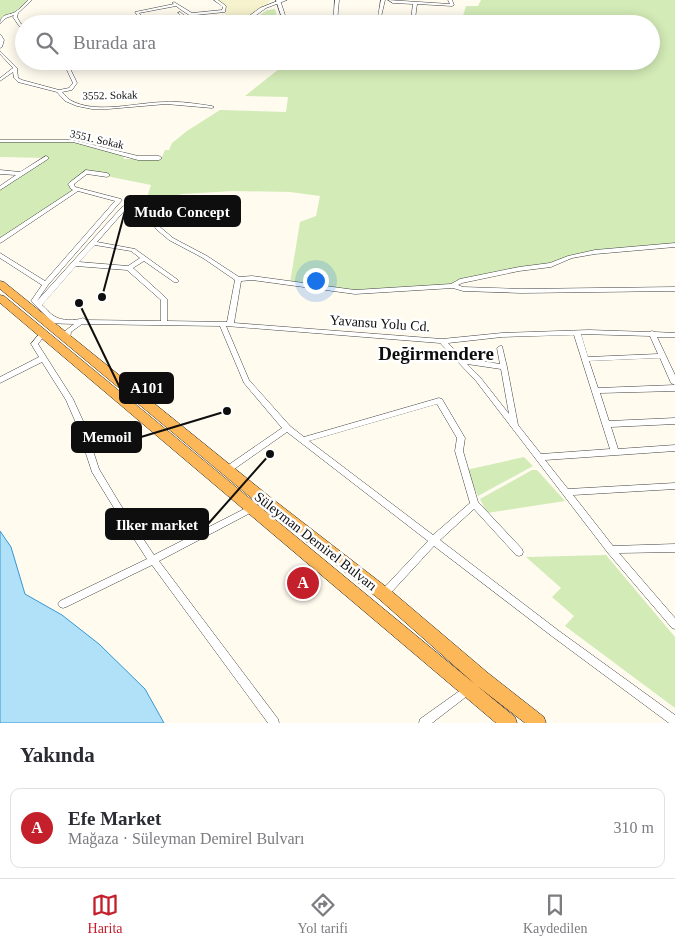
<!DOCTYPE html>
<html lang="tr">
<head>
<meta charset="utf-8">
<style>
	:root { --surface:#fff; --page:#f7f7f7; --text:#2b2b33; --muted:#7c7c81; --line:#e1e1e2; --accent:#c4202c }
	body { margin:0; font-family:Georgia,serif; background:var(--page); color:var(--text) }
	.you { position:absolute; left:315px; top:280px; width:18px; height:18px; margin:-12px; border:4px solid #fff; border-radius:50%; background:#1a73e8; box-shadow:0 0 0 8px #1a73e833 }
	.badge { display:grid; place-items:center; width:32px; height:32px; border-radius:50%; background:var(--accent); color:#fff; font-size:16px; font-weight:700 }
	.pin { position:absolute; translate:-50% -50%; border:2px solid #fff; box-shadow:0 1px 5px #0006 }
	.list { margin:0; padding:0; list-style:none }
	h2 { display:flex; justify-content:space-between; align-items:center; height:65px; margin:0; padding:0 20px; font-size:21px }
	h2 small { font-size:16px; font-weight:400; color:var(--muted) }
	.list li { display:grid; grid-template-columns:32px 1fr auto; gap:15px; align-items:center; box-sizing:border-box; height:80px; margin:0 10px 10px; padding:0 10px; border:1px solid var(--line); border-radius:10px }
	.list b { display:block; font-size:19px; white-space:nowrap }
	.list p { margin:0; font-size:16px; white-space:nowrap; color:var(--muted) }
	.list em { font-size:16px; font-style:normal; color:var(--muted) }
	.icon { flex:none; width:28px; height:28px; fill:none; stroke:currentColor; stroke-width:2; stroke-linecap:round; stroke-linejoin:round }
	.map { position:relative; flex:none; width:675px; height:723px; overflow:hidden }
	.search { position:absolute; background:var(--surface); box-shadow:0 2px 12px #0003; left:15px; right:15px; top:15px; height:55px; display:flex; align-items:center; gap:12px; box-sizing:border-box; padding:0 18px; border-radius:28px; color:var(--muted); font-size:19px }
	.sheet { height:155px; background:var(--surface) }
	nav { display:flex; justify-content:space-around; align-items:center; box-sizing:border-box; height:70px; border-top:1px solid var(--line); background:var(--surface); font-size:14px; color:var(--muted) }
	nav a { display:grid; justify-items:center; gap:2px }
	nav .on { color:var(--accent) }
	.map>svg:first-child { display:block }
	.farmland { fill:#f6f2ce }
	.green { fill:#d3ebb7 }
	.water { fill:#b1e0f9; stroke:#3598d3 }
	.lines { fill:none; stroke-linecap:round; stroke-linejoin:round }
	.minor-casing { stroke:#414141; stroke-width:1 }
	.tertiary-casing { stroke:#414141; stroke-width:1 }
	.trunk-casing { stroke:#1f1f1f; stroke-width:1 }
	.minor { fill:#fff; fill-rule:evenodd }
	.tertiary { fill:#fff; fill-rule:evenodd }
	.trunk { fill:#fcb759; fill-rule:evenodd }
	.labels { text-anchor:middle; stroke-width:5; stroke-linejoin:round; paint-order:stroke }
	.far-street-label { font-size:11px; fill:#0e0e0e; stroke:#fff }
	.street-label { font-size:14px; fill:#0e0e0e; stroke:#fff }
	.district-label { font-size:19px; font-weight:bold; fill:#0e0e0e; stroke:#fff }
	.leader { fill:none; stroke:#0e0e0e; stroke-width:2 }
	.callout-dot { fill:#0e0e0e; stroke:#fff; stroke-width:2 }
	.callout { fill:#0e0e0e; stroke:#0e0e0e; stroke-width:2 }
	.callout-label { font-size:15px; text-anchor:middle; font-weight:bold; fill:#fff }
</style>
</head>
<body>
<div class="map">
<svg width="675" height="723" viewBox="0 0 675 723">
	<rect width="100%" height="100%" fill="#fffbef"/>
	<path class="farmland" d="M216 0H270L267 5 245 19 232 23H226L225 7Z"/>
	<path class="green" d="M0 0H30C21 8 7 15 0 23Z
		M481 0H675V245L595 252 551 265 460 281 453 286 355 292 290 283 300 222 316 216 320 196 290 192 233 191 182 194 144 206 151 185 86 172 71 184 77 189 0 241V188L45 158 0 157V141H73L123 155 124 159H161L165 150H169L172 143 187 131 220 110 286 112 288 97 245 96 279 69 267 61C273 61 279 60 284 61 294 63 303 71 311 61H651V24H439L463 16 466 6H478Z
		M275 9 278 20 286 24H263L261 20H253L267 10Z
		M524 457 533 466 478 496 466 470Z
		M532 470H537L565 501 487 513 480 499Z
		M606 555 675 637V708L565 626 574 616 552 597 561 588 526 557Z"/>
	<path class="water" d="M0 531 11 547 25 594 62 615 99 644 145 689 164 723H0Z"/>
	<g class="lines">
		<g class="minor-casing">
			<path id="minor" d="M28 0H32L18 13 17 17 21 24 24 25V27L19 26 13 17 14 15 6 18 0 24C1 13 8 16 15 12 20 9 24 4 28 0Z
				M214 0H218L226 6 225 12 196 15 214 24C202 24 185 13 176 6L139 13 147 24H143L135 12 174 4 172 3 174 2 192 13 222 10 223 7Z
				M280 0H287L266 8 244 24H238L260 8Z
				M335 0H339L337 22 342 24C333 24 325 21 317 21 306 21 294 25 284 23L286 22 317 19 333 22Z
				M381 0H385L381 17 373 23 362 24 371 21 378 16Z
				M388 0 450 4 448 0H452L454 5 452 6 417 4 415 19 413 20 411 19 413 4 393 3Z
				M180 12 187 18 189 24H185L184 19 178 13Z
				M0 35H1L4 40 2 47 0 48Z
				M0 51 17 68 18 78 22 80 59 90 69 88 73 83 64 64 65 61H69L68 64 77 83 72 90 62 92C65 95 67 98 70 100 96 115 137 102 166 102 181 101 197 104 212 106L214 107 212 108 166 104 108 109H92L77 106 65 101 57 92 18 82 14 78 13 72 0 81V78L13 68 0 54Z
				M0 140H73L138 156H159L162 158 159 160H138L73 142H0Z
				M46 156 48 157V159L0 190V186L16 175 0 174V170L20 172Z
				M86 170 107 173 110 175 107 177 87 174 74 184 75 187 121 199 122 200 48 285 37 301 122 207 124 206 127 208 126 209 97 242 135 249 178 280 179 281 178 282H174L144 261 133 268 166 298 167 299V321L227 322 235 280 203 258 169 240 156 229 147 211 150 209 153 211 160 227 173 238 207 256 239 277 252 276 355 290 451 284 460 279 519 267 550 263 568 256 595 250 675 243V247L595 254 572 258 551 267 519 271 462 283 458 285 463 287 521 289 675 287V291L521 293 463 291 453 288 355 294 252 280 241 281 234 323 442 339 502 333 589 330 649 332 652 331 655 332 675 333V337H657L675 375V391L600 393 609 421 675 418V424L611 427 618 449 675 445V451L545 460 568 489 675 483V489L573 495 613 546 675 544V552L619 553 675 618V629L672 628 608 553 476 381 440 343 226 326 249 380 290 426 304 437 439 398 442 399 465 438 463 451 478 502 522 549 523 552 522 555 519 556 516 555 474 509 440 540 559 631 675 715V723H669L553 637 434 546 387 597 384 598 381 597 380 594 381 591 428 541 287 432 230 472 227 473 224 472 223 470 224 468 282 428 244 383 220 326 82 324 71 332 70 339 67 341 64 339 65 331 74 324 42 323 41 321 42 319H49L31 301 42 285 0 258V253L45 281 115 201 78 191 2 242 0 243V238L73 190 71 189 68 184 69 183ZM95 245 131 251 140 258 128 266 79 262ZM76 266 127 270 161 300V321L86 320 83 318C76 321 61 321 54 316 50 314 46 308 42 305ZM581 334 650 336 658 354 588 357ZM574 335 610 449 541 454 518 425 507 367 502 346H500L497 348 500 364 462 358 448 343 502 337ZM660 358 671 383 675 385 598 388 589 361ZM467 364 501 369 509 414 480 377ZM437 404 457 438 455 451 470 503 433 535 309 441Z
				M40 333H42L45 335 38 344 73 399 84 423 99 469 120 504 154 555 248 507 251 506 254 507 255 509 254 511 159 561 278 719 279 723H268L152 565 66 607 63 608 60 607 58 604 60 601 147 559 114 508 92 472 76 423 66 400 42 362 0 383V377L39 357 31 344Z
				M468 685 471 687 473 690 471 693 432 723H419L420 719 465 687Z"/>
		</g>
		<g class="tertiary-casing">
			<path id="tertiary" d="M276 0H280L288 24H284Z"/>
		</g>
		<g class="trunk-casing">
			<path id="trunk" d="M0 281 4 282 270 497 389 589 488 673 544 717 546 723H525L476 685 379 599 260 505 0 289Z
				M0 295 4 296 515 717 517 723H496L0 303Z"/>
		</g>
		<use href="#minor" class="minor"/>
		<use href="#tertiary" class="tertiary"/>
		<use href="#trunk" class="trunk"/>
	</g>
	<g class="labels">
		<g class="far-street-label">
			<text transform="translate(110 95) rotate(-1)" y="4">3552. Sokak</text>
			<text transform="translate(97 139) rotate(13)" y="4">3551. Sokak</text>
		</g>
		<g class="street-label">
			<text transform="translate(380 323) rotate(4)" y="5">Yavansu Yolu Cd.</text>
			<text transform="translate(316 541) rotate(38)" y="5">Süleyman Demirel Bulvarı</text>
		</g>
		<g class="district-label">
			<text x="436" y="360">Değirmendere</text>
		</g>
	</g>
	<path class="leader" d="M102 297L125 211M79 303L120 388M227 411L141 437M270 454L208 524"/>
	<g class="callout-dot">
		<circle cx="102" cy="297" r="5"/>
		<circle cx="79" cy="303" r="5"/>
		<circle cx="227" cy="411" r="5"/>
		<circle cx="270" cy="454" r="5"/>
	</g>
	<g class="callout">
		<rect x="125" y="196" width="115" height="30" rx="5"/>
		<rect x="120" y="373" width="53" height="30" rx="5"/>
		<rect x="72" y="422" width="69" height="30" rx="5"/>
		<rect x="106" y="509" width="102" height="30" rx="5"/>
	</g>
	<g class="callout-label">
		<text x="182" y="217">Mudo Concept</text>
		<text x="147" y="393">A101</text>
		<text x="107" y="442">Memoil</text>
		<text x="157" y="530">Ilker market</text>
	</g>
</svg>
<div class="you"></div>
<div class="pin badge" style="left:303px;top:583px">A</div>
<div class="search"><svg class="icon" aria-label="search" viewBox="0 0 24 24"><circle cx="10" cy="10" r="6"/><path d="M15 15l6 6"/></svg>Burada ara</div>
</div>
<section class="sheet">
<h2>Yakında<small></small></h2>
<ul class="list">
<li><span class="badge">A</span><div><b>Efe Market</b><p>Mağaza · Süleyman Demirel Bulvarı</p></div><em>310 m</em></li>
</ul>
</section>
<nav>
<a class="on"><svg class="icon" aria-label="map" viewBox="0 0 24 24"><path d="M3 6l6-2 6 2 6-2v14l-6 2-6-2-6 2zM9 4v14M15 6v14"/></svg>Harita</a>
<a><svg class="icon" aria-label="directions" viewBox="0 0 24 24"><path d="M12 3l9 9-9 9-9-9zM9 14v-3h6M13 9l2 2-2 2"/></svg>Yol tarifi</a>
<a><svg class="icon" aria-label="saved" viewBox="0 0 24 24"><path d="M7 4h10v16l-5-4-5 4z"/></svg>Kaydedilen</a>
</nav>
</body>
</html>
